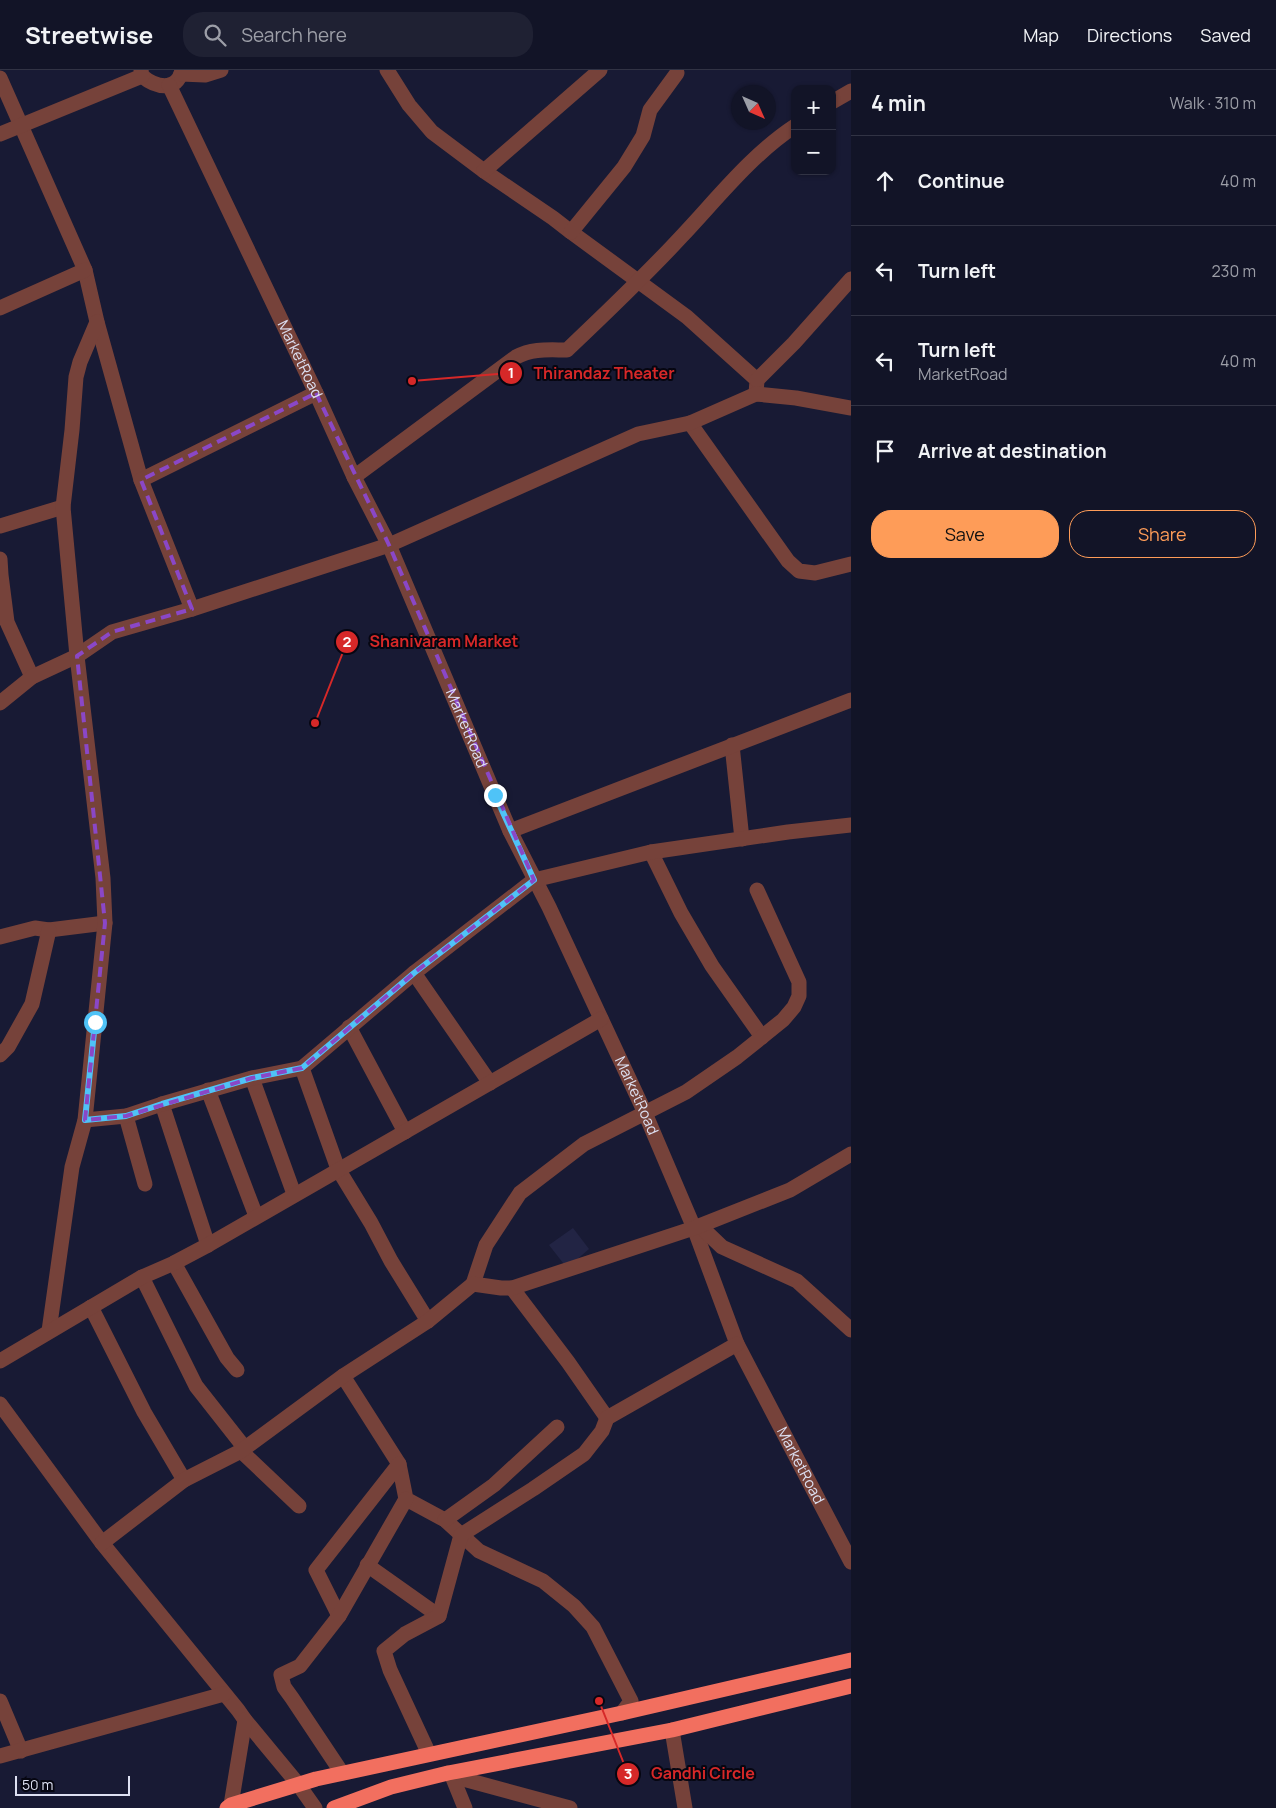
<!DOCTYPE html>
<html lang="en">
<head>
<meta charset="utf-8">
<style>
	:root { --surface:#121427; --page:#1f2133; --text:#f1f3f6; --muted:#9c9ea7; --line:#313344; --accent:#fe9c58 }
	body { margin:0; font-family:Manrope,sans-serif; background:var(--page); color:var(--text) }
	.controls { position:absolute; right:15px; top:15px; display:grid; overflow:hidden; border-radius:10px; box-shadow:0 1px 4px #0004 }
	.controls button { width:45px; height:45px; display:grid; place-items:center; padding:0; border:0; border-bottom:1px solid var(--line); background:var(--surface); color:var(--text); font:25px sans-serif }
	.compass { position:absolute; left:731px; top:15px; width:45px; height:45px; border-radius:50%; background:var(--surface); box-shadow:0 1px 4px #0004; rotate:135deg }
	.scale { position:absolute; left:15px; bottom:12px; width:115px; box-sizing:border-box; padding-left:5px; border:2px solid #dde0f2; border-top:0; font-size:14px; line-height:18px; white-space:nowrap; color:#dde0f2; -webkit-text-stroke:4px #060611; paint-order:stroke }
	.stop { position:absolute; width:15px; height:15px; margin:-11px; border:4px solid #4fc3f7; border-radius:50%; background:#fff }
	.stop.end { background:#4fc3f7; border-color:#fff; box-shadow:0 1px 5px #0008 }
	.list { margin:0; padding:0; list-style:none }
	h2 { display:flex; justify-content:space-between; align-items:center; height:65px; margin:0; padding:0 20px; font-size:21px }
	h2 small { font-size:16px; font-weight:400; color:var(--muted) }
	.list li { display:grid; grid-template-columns:32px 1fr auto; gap:15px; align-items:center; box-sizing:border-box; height:90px; padding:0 20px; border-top:1px solid var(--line) }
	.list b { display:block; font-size:19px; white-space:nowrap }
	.list p { margin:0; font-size:16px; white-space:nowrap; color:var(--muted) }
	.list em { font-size:16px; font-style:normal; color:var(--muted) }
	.actions { display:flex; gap:10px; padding:15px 20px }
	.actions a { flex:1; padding:11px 0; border:1px solid var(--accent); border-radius:20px; text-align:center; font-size:18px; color:var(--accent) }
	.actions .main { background:var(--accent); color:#111 }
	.icon { flex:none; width:28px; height:28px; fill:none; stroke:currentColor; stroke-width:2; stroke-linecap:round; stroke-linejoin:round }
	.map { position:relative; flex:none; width:851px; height:1738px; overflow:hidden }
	header { display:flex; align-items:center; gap:30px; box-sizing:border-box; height:70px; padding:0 25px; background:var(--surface); border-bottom:1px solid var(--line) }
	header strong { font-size:24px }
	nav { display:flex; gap:28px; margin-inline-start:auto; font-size:18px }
	.search { width:350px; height:45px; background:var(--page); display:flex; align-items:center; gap:12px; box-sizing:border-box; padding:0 18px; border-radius:20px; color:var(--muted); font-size:19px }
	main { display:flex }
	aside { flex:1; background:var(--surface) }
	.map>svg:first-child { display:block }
	.built { fill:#222444 }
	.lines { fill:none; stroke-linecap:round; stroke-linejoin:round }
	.minor { stroke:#76423a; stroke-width:15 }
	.highway { stroke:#f26f5f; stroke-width:15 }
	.route { stroke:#4fc3f7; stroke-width:6 }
	.marked { fill:none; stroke:#8a47c7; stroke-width:4; stroke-dasharray:10 6; stroke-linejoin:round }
	.labels { text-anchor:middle; stroke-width:4; stroke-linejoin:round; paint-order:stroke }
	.street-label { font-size:15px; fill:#dde0f2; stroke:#060611 }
	.leader { fill:none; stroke:#d62828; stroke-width:2 }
	.callout-dot { fill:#d62828; stroke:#060611; stroke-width:2 }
	.mark-label { font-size:15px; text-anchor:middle; font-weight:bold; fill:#fff }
	.callout-label { font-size:16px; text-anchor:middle; font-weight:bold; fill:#d62828; stroke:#060611; stroke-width:4; stroke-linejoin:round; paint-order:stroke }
</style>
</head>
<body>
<header>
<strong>Streetwise</strong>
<div class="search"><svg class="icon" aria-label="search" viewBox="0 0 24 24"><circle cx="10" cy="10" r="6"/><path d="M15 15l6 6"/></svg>Search here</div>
<nav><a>Map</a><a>Directions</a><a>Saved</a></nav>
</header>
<main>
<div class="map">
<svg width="851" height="1738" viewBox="0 0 851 1738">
	<rect width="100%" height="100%" fill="#181a34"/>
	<path class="built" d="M573 1158 589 1179 567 1198 549 1175Z"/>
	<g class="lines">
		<g class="minor">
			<path d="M141 0 142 6C155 17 177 23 182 0"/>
			<path d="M387 0 409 35 432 62 484 101 553 148 571 162 687 247 757 310 756 324"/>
			<path d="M181 4 205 5 221 0"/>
			<path d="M0 8 85 200 97 252 141 410 192 539"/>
			<path id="s1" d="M169 15 316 323 354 407 389 475 510 761 549 837 645 1043 694 1158 737 1274 851 1492"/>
			<path d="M832 32 851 21"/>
			<path d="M0 64 142 6"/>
			<path d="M484 101 600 0"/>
			<path d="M571 162 624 97 643 66 650 40 677 3"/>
			<path d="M0 238 85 200"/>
			<path d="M757 310 794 273 851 209"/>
			<path d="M690 353 788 491 799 501 815 503 851 494"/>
			<path d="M354 407 516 287C533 278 549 280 567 280 606 243 644 207 681 167 717 129 751 85 795 56"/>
			<path d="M141 410 316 323"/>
			<path d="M0 456 63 437"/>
			<path d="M0 489 1 505 7 552 32 607"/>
			<path d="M0 633 32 607 77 586 112 562 192 539 389 475 638 364 690 353 756 324 796 328 851 338"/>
			<path d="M732 675 742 769"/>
			<path d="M510 761 851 630"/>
			<path d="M651 782 681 843 712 896 762 967"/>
			<path d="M0 867 35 858 49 860 105 853"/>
			<path d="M414 903 490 1013"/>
			<path d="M349 957 405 1062"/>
			<path d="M0 985 8 977 32 934 49 860"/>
			<path d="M252 1008 294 1124"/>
			<path d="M208 1020 256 1146"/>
			<path d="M162 1034 208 1175"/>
			<path d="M126 1046 145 1114"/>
			<path d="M85 1050 126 1046 162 1034 252 1008 302 998"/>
			<path d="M700 1156 722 1177 797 1211 851 1260"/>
			<path d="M174 1193 227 1288 237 1300"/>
			<path d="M142 1207 196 1316 244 1377"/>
			<path d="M473 1214 486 1175 520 1123 584 1074 686 1022 737 987 783 950 794 937 799 926V912L757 820"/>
			<path d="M512 1218 568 1292 607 1348"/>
			<path d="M91 1237 144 1342 184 1410"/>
			<path d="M428 1251 391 1191 371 1153 338 1099 302 998 414 903 534 810 651 782 788 762 851 755"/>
			<path d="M49 1261 72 1097 85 1050 105 853 103 808 77 586 63 437 72 360 76 307 80 292 97 252"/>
			<path d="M0 1291 142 1207 174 1193 208 1175 601 949"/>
			<path d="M343 1306 399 1394 406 1429 445 1450 479 1481 543 1511 574 1536 593 1557 631 1631 622 1643"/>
			<path d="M0 1334 102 1473 238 1640 245 1650 298 1714 315 1738"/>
			<path d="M241 1381 299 1436"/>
			<path d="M445 1450 494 1415 557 1357"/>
			<path d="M102 1473 184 1410 241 1381 343 1306 428 1251 473 1214 501 1218H512L694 1158 790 1120 851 1084"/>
			<path d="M367 1495 439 1546"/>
			<path d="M339 1546 316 1500 399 1394"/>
			<path d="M0 1631 21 1681"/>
			<path d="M672 1660 685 1738"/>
			<path d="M429 1684 390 1600 384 1581 405 1564 439 1546 461 1465 533 1419 584 1384 602 1361 607 1348 737 1274"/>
			<path d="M0 1686 224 1624"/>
			<path d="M342 1703 292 1628 284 1617 281 1605 300 1596 339 1546 406 1429"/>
			<path d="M448 1703 452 1706 570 1738"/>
			<path d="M452 1706 465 1738"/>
			<path d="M231 1735 245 1650"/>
		</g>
		<path class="highway" d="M227 1738 231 1735 316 1709 622 1643 851 1590
			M334 1738 391 1717 448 1703 672 1660 851 1616"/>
	</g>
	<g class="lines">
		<path class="route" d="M95 952 85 1050 126 1046 162 1034 252 1008 302 998 414 903 534 810 495 725"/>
	</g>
	<path class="marked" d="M316 323 389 475 534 810 414 903 302 998 252 1008 126 1046 85 1050 105 853 77 586 112 562 192 539 141 410Z"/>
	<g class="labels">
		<g class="street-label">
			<text dy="5" stroke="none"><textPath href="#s1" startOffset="304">MarketRoad</textPath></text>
			<text dy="5" stroke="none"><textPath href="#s1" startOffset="709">MarketRoad</textPath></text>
			<text dy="5" stroke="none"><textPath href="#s1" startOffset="1114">MarketRoad</textPath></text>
			<text dy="5" stroke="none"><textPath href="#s1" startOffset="1519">MarketRoad</textPath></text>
		</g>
	</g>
	<path class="leader" d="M412 311L511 303M315 653L347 572M599 1631L628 1704"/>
	<g class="callout-dot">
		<circle cx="412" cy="311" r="5"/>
		<circle cx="315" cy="653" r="5"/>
		<circle cx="599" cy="1631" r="5"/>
		<circle cx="511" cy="303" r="12"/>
		<circle cx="347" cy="572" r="12"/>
		<circle cx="628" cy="1704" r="12"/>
	</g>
	<g class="mark-label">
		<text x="511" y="308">1</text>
		<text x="347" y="577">2</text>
		<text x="628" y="1709">3</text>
	</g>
	<g class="callout-label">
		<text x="604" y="309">Thirandaz Theater</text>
		<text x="444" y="577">Shanivaram Market</text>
		<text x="703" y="1709">Gandhi Circle</text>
	</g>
</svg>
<div class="controls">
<button>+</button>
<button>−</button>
</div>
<svg class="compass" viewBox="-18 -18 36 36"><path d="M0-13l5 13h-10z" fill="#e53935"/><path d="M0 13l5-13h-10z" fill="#9c9ea7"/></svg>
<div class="scale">50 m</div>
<div class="stop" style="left:95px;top:952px"></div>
<div class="stop end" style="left:495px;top:725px"></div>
</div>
<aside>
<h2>4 min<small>Walk · 310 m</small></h2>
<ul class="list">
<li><svg class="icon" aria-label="ahead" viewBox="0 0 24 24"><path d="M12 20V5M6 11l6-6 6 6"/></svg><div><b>Continue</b></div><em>40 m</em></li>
<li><svg class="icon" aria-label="left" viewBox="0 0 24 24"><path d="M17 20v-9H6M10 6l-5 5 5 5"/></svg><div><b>Turn left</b></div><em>230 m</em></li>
<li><svg class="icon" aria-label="left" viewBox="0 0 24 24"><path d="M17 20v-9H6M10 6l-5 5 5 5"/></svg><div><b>Turn left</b><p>MarketRoad</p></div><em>40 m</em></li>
<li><svg class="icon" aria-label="arrive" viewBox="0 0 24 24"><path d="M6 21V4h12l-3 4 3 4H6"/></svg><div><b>Arrive at destination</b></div></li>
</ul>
<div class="actions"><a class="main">Save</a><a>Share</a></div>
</aside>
</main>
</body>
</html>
